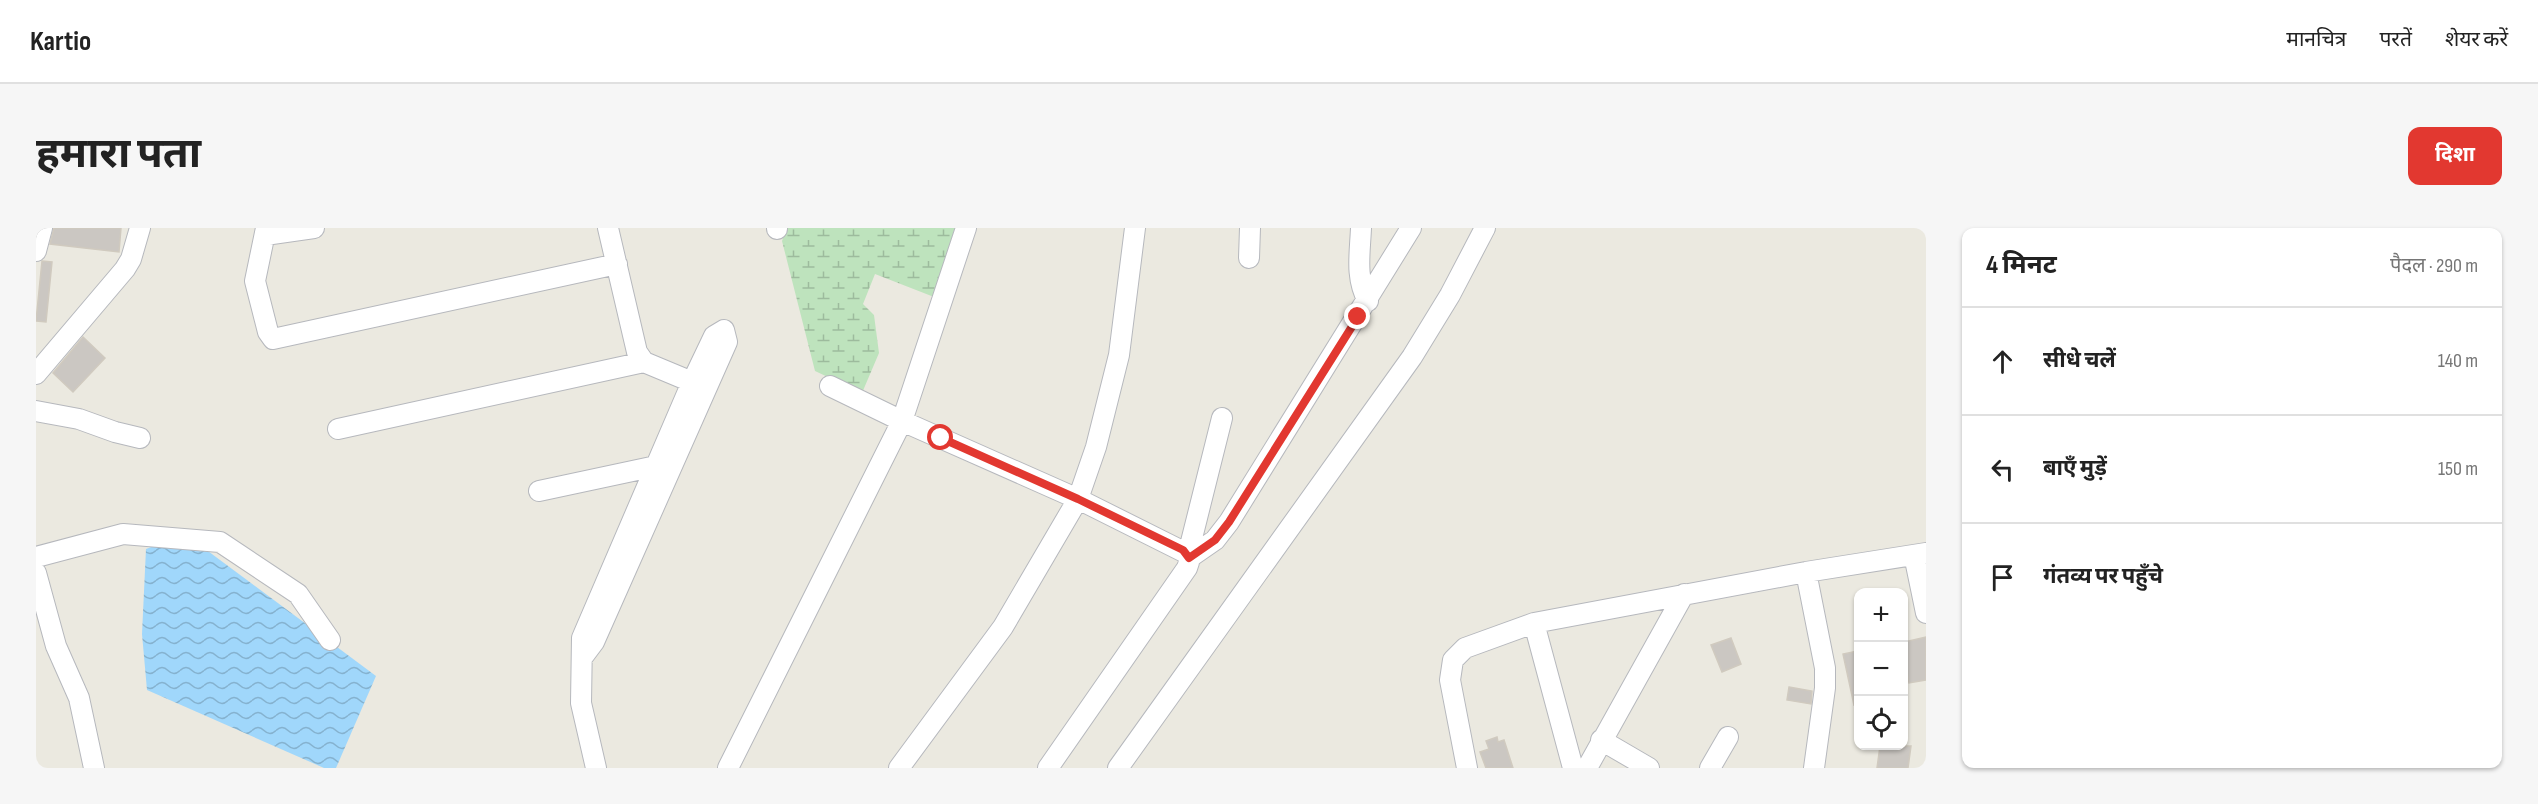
<!DOCTYPE html>
<html lang="hi">
<head>
<meta charset="utf-8">
<style>
	:root { --surface:#fff; --page:#f6f6f6; --text:#222; --muted:#767676; --line:#e0e0e0; --accent:#e23830 }
	body { margin:0; font-family:"Sofia Sans Condensed","Noto Sans Devanagari",sans-serif; background:var(--page); color:var(--text) }
	.controls { position:absolute; right:18px; bottom:18px; display:grid; overflow:hidden; border-radius:12px; box-shadow:0 2px 4px #0004 }
	.controls button { width:54px; height:54px; display:grid; place-items:center; padding:0; border:0; border-bottom:2px solid var(--line); background:var(--surface); color:var(--text); font:30px sans-serif }
	.stop { position:absolute; width:18px; height:18px; margin:-14px; border:4px solid #e23830; border-radius:50%; background:#fff }
	.stop.end { background:#e23830; border-color:#fff; box-shadow:0 2px 6px #0008 }
	.list { margin:0; padding:0; list-style:none }
	h2 { display:flex; justify-content:space-between; align-items:center; height:78px; margin:0; padding:0 24px; font-size:26px }
	h2 small { font-size:20px; font-weight:400; color:var(--muted) }
	.list li { display:grid; grid-template-columns:39px 1fr auto; gap:18px; align-items:center; box-sizing:border-box; height:108px; padding:0 24px; border-top:2px solid var(--line) }
	.list b { display:block; font-size:22px; white-space:nowrap }
	.list em { font-size:20px; font-style:normal; color:var(--muted) }
	.icon { flex:none; width:33px; height:33px; fill:none; stroke:currentColor; stroke-width:2; stroke-linecap:round; stroke-linejoin:round }
	.map { position:relative; flex:none; width:1890px; height:540px; overflow:hidden; border-radius:12px }
	header { display:flex; align-items:center; gap:36px; box-sizing:border-box; height:84px; padding:0 30px; background:var(--surface); border-bottom:2px solid var(--line) }
	header strong { font-size:28px }
	nav { display:flex; gap:33px; margin-inline-start:auto; font-size:21px }
	.intro { display:flex; align-items:center; justify-content:space-between; box-sizing:border-box; height:144px; padding:0 36px }
	h1 { margin:0; font-size:42px }
	.button { padding:15px 27px; border-radius:12px; background:var(--accent); color:#fff; font-size:21px; font-weight:700 }
	main { display:flex; gap:36px; padding:0 36px }
	aside { flex:1; background:var(--surface); border-radius:12px; box-shadow:0 2px 4px #0004 }
	.map>svg:first-child { display:block }
	.wetland { fill:url(#wetland-marsh) }
	.water { fill:url(#water-waves) }
	.building { fill:#cbc7c2; stroke:#d0cabf; stroke-width:1.5 }
	.lines { fill:none; stroke-linecap:round; stroke-linejoin:round }
	.minor-casing { stroke:#b6b8bd; stroke-width:22 }
	.minor { stroke:#fff; stroke-width:20 }
	.route { stroke:#e23830; stroke-width:8 }
</style>
</head>
<body>
<header>
<strong>Kartio</strong>
<nav><a>मानचित्र</a><a>परतें</a><a>शेयर करें</a></nav>
</header>
<div class="intro"><h1>हमारा पता</h1><a class="button">दिशा</a></div>
<main>
<div class="map">
<svg width="1890" height="540" viewBox="0 0 1890 540">
	<defs>
		<pattern id="wetland-marsh" width="20" height="14" patternUnits="userSpaceOnUse" patternTransform="scale(1.5)"><rect width="20" height="14" fill="#bee3bd"/><path d="M1 5h8M5 5V1M11 12h8M15 12V8" fill="none" stroke="#9dbb9d"/></pattern>
		<pattern id="water-waves" width="16" height="10" patternUnits="userSpaceOnUse" patternTransform="scale(1.5)"><rect width="16" height="10" fill="#a0d7fb"/><path d="M0 5q4-4 8 0t8 0" fill="none" stroke="#85b2cf"/></pattern>
	</defs>
	<rect width="100%" height="100%" fill="#ebe9e0"/>
	<path class="wetland" d="M751 0H919L898 69 839 46 827 76 838 87 843 125 826 165 779 143 746 13Z"/>
	<path class="water" d="M149 306 340 448 300 540H288L111 462 106 406 110 321Z"/>
	<path class="building" d="M18 0H85L83 24 14 16Z
		M6 33 16 34 10 94 0 93Z
		M47 109 69 130 37 164 17 145Z
		M1890 409V452L1873 455 1868 428V414Z
		M1695 410 1705 436 1686 444 1675 417Z
		M1822 423V476L1818 477 1807 426Z
		M1753 459 1776 463 1775 476 1751 472Z
		M1461 509 1462 514 1468 512 1477 540H1450L1444 524 1453 521 1450 513Z
		M1844 518H1875L1872 540H1841Z"/>
	<g class="lines">
		<g class="minor-casing">
			<path id="minor" d="M230 0 219 53 232 104 237 111 581 36
				M572 0 601 124 608 134 656 154
				M1325 0C1324 25 1319 50 1332 73
				M741 1V0
				M229 7 278 0
				M0 23 6 0
				M1213 30 1214 0
				M0 146 89 41 95 31 104 0
				M794 158 866 193 1042 271 1152 326 1153 334 1151 340 1012 540
				M0 183 43 191 79 204 104 210
				M302 201 608 134
				M503 263 620 238
				M1152 326 1186 190
				M1878 327 1890 385
				M0 329 87 306 184 314 262 366 294 412
				M1153 330 1179 312 1193 294 1375 0
				M1770 344 1789 440V460L1778 540
				M0 345 20 418 43 470 58 540
				M1498 395 1537 540
				M546 430 558 414 691 114 688 102 678 108 656 154 546 410 545 475 560 540
				M1565 512 1613 540
				M692 540 866 193 930 0
				M863 540 967 399 1042 271 1060 219 1083 127 1099 0
				M1082 540 1376 129 1414 67 1449 0
				M1431 540 1414 452 1417 432 1429 420 1498 395 1770 344 1890 325
				M1551 540 1648 366
				M1674 540 1692 509"/>
		</g>
		<use href="#minor" class="minor"/>
	</g>
	<g class="lines">
		<path class="route" d="M905 210 1042 271 1147 322 1153 330 1179 312 1193 294 1322 89"/>
	</g>
</svg>
<div class="controls">
<button>+</button>
<button>−</button>
<button><svg class="icon" aria-label="locate" viewBox="0 0 24 24"><circle cx="12" cy="12" r="6"/><path d="M12 2v4M12 18v4M2 12h4M18 12h4"/></svg></button>
</div>
<div class="stop" style="left:905px;top:210px"></div>
<div class="stop end" style="left:1322px;top:89px"></div>
</div>
<aside>
<h2>4 मिनट<small>पैदल · 290 m</small></h2>
<ul class="list">
<li><svg class="icon" aria-label="ahead" viewBox="0 0 24 24"><path d="M12 20V5M6 11l6-6 6 6"/></svg><div><b>सीधे चलें</b></div><em>140 m</em></li>
<li><svg class="icon" aria-label="left" viewBox="0 0 24 24"><path d="M17 20v-9H6M10 6l-5 5 5 5"/></svg><div><b>बाएँ मुड़ें</b></div><em>150 m</em></li>
<li><svg class="icon" aria-label="arrive" viewBox="0 0 24 24"><path d="M6 21V4h12l-3 4 3 4H6"/></svg><div><b>गंतव्य पर पहुँचे</b></div></li>
</ul>
</aside>
</main>
</body>
</html>
